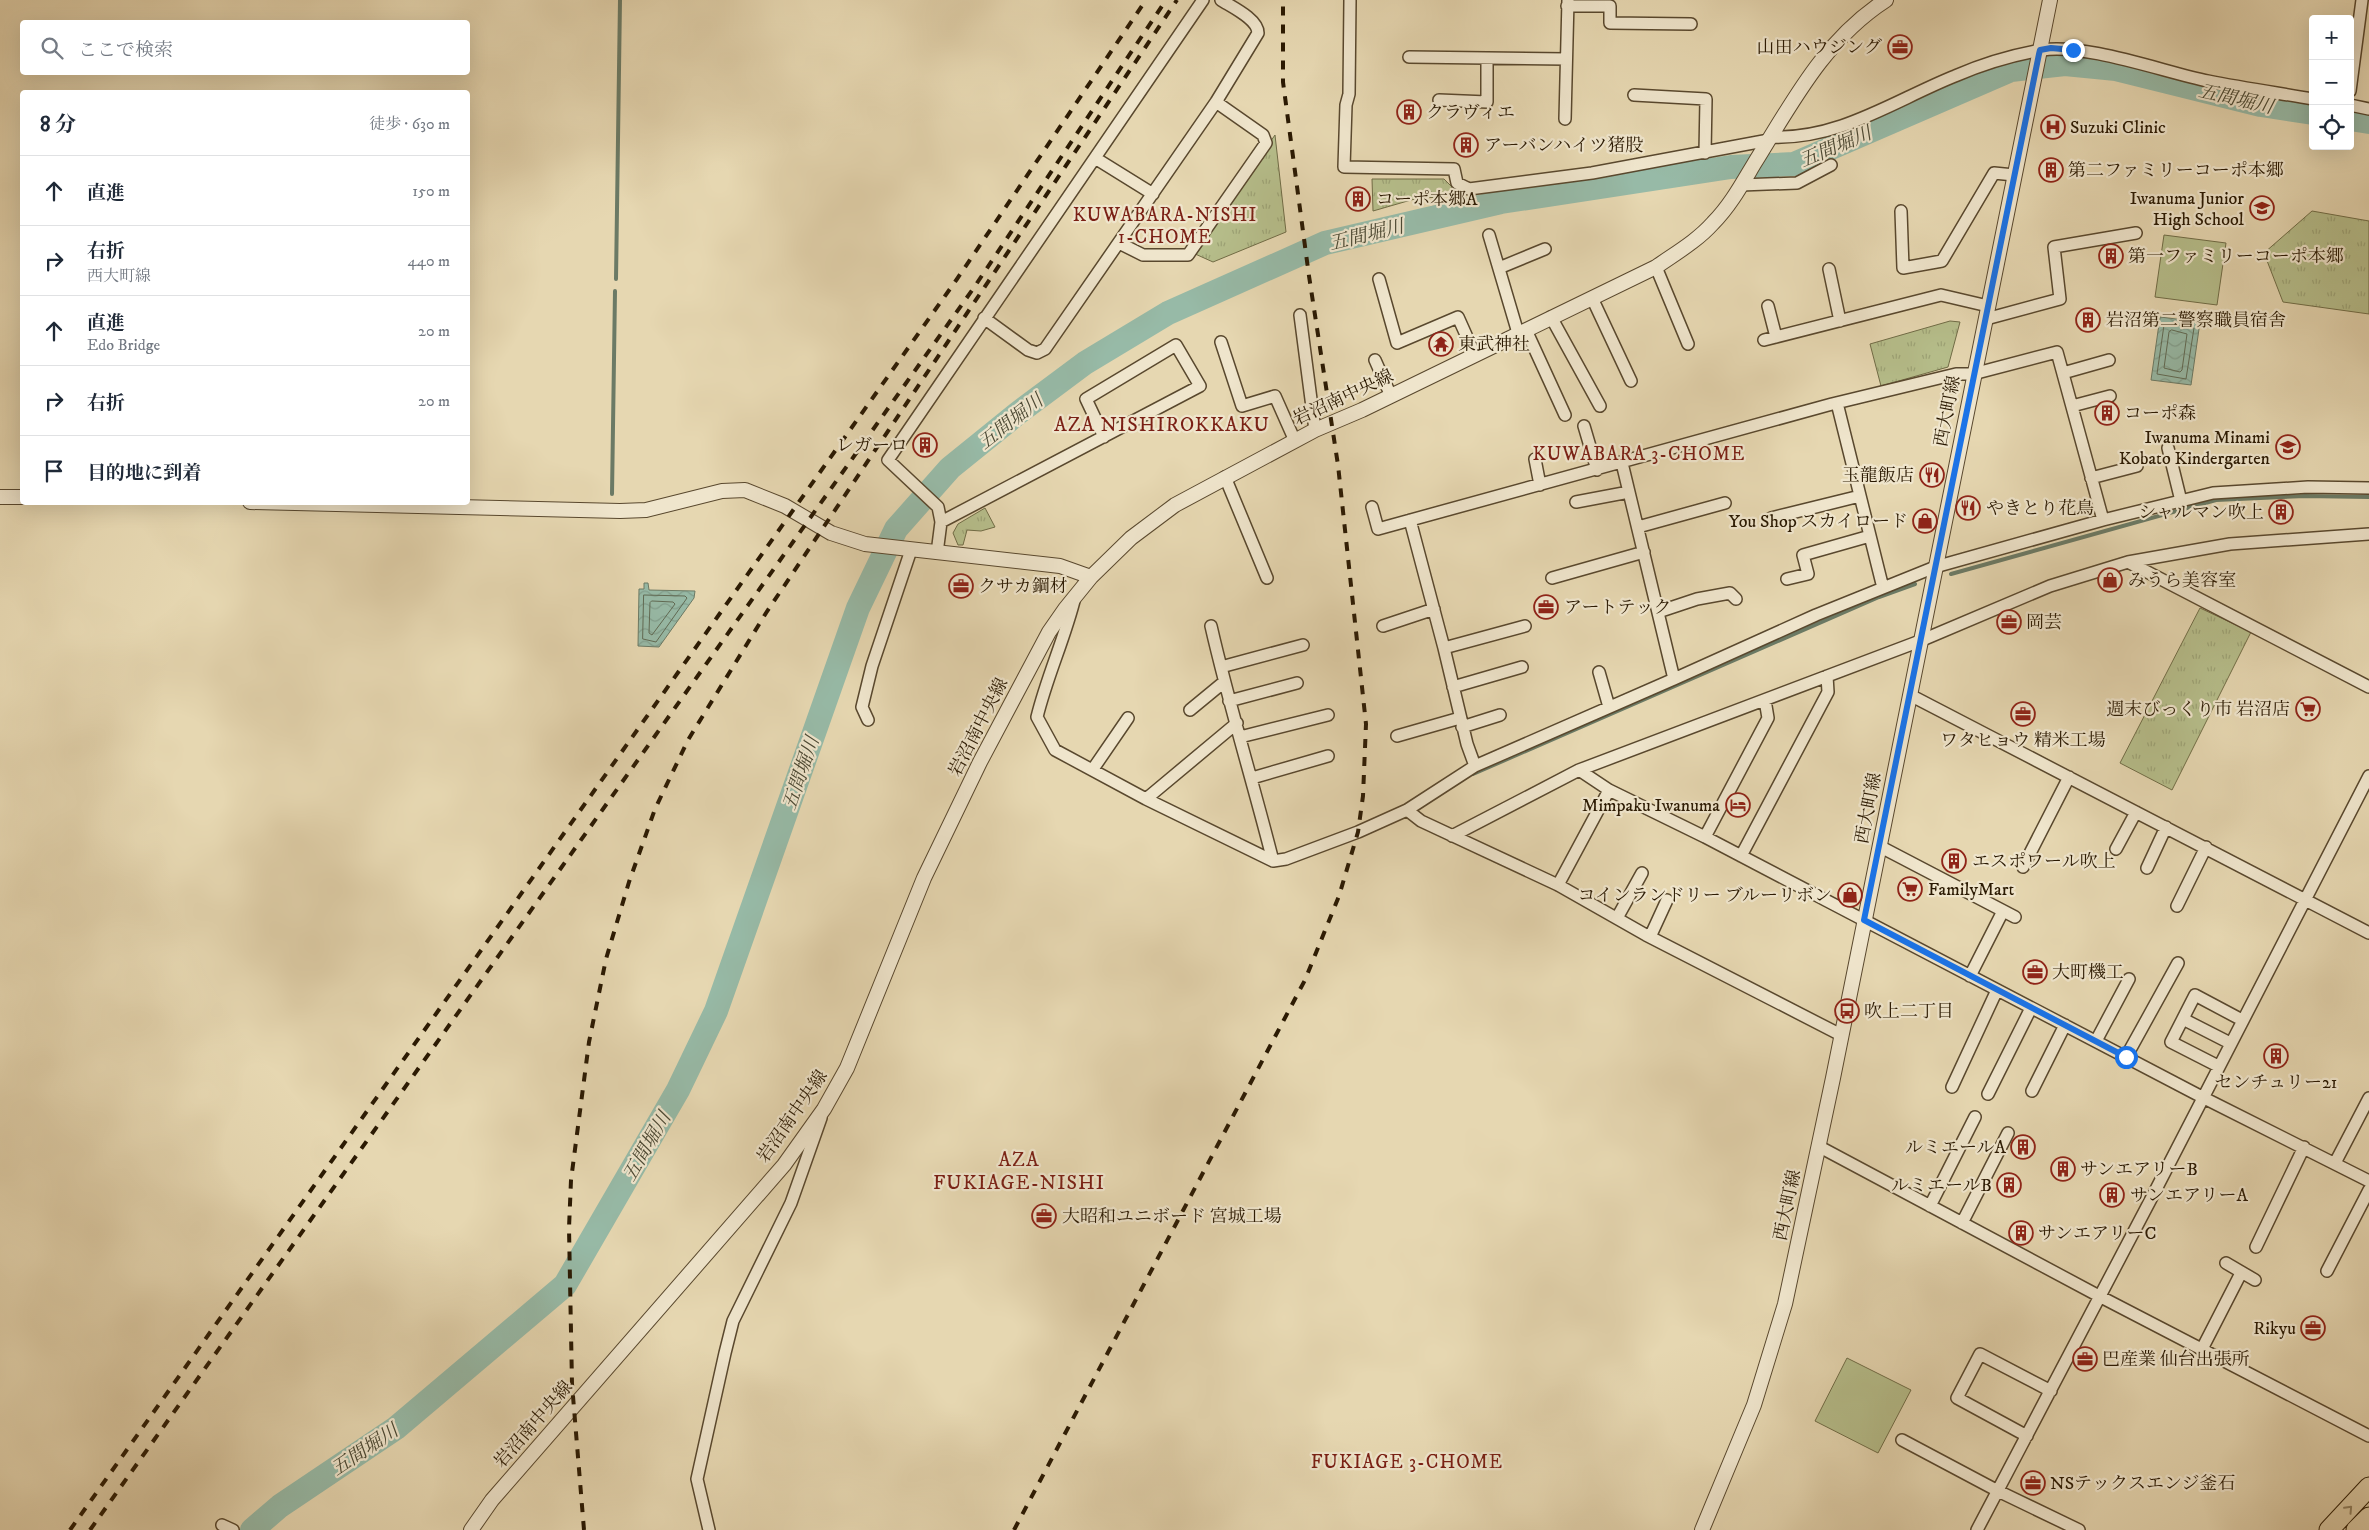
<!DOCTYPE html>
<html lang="ja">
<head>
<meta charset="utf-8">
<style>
	:root { --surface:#fff; --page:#f2f2f3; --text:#1f2937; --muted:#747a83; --line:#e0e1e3 }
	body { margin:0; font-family:"IM FELL DW Pica","Noto Serif JP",serif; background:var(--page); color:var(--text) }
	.controls { position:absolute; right:15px; top:15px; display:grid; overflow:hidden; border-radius:5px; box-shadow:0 5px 20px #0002 }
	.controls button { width:45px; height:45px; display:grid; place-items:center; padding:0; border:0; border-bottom:1px solid var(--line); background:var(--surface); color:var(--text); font:25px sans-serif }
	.stop { position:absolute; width:15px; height:15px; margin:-11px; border:4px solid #1a73e8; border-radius:50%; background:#fff }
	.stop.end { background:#1a73e8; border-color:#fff; box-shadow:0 1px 5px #0008 }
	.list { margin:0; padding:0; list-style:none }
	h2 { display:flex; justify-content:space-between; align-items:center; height:65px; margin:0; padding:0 20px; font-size:21px }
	h2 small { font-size:16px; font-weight:400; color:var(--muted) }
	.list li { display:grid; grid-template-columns:32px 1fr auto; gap:15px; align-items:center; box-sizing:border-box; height:70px; padding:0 20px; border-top:1px solid var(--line) }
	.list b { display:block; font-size:19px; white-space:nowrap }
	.list p { margin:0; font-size:16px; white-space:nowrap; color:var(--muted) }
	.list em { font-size:16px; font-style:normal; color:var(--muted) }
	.icon { flex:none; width:28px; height:28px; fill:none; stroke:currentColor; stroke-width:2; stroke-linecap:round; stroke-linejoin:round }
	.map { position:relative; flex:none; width:2369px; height:1530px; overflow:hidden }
	.search { position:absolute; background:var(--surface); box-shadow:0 5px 20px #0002; left:20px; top:20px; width:450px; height:55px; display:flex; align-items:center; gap:12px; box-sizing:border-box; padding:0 18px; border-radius:5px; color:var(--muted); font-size:19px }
	.panel { position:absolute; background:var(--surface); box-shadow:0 5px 20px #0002; left:20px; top:90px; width:450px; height:415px; border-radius:5px }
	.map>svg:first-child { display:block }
	.park { fill:url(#park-tufts); stroke:#706c46 }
	.garden { fill:#b6be8b; stroke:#706c46 }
	.water { fill:url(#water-waves); stroke:#6b7a65 }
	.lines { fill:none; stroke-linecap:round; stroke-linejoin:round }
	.shore { stroke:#606a54; stroke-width:1 }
	.stream { stroke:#6b7a65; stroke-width:4 }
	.river { stroke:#97baa7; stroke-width:24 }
	.minor-casing { stroke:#59482e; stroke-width:14 }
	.tertiary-casing { stroke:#59482e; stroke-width:16 }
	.trunk-casing { stroke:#2a1902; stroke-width:21 }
	.minor { stroke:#efe5cc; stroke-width:11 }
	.tertiary { stroke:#efe5cc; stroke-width:14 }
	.trunk { stroke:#e6d7b1; stroke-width:19 }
	.rail { stroke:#2a1902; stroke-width:4; stroke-dasharray:9 9; stroke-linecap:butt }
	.oneway { stroke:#918262 }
	.route { stroke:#1a73e8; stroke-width:6 }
	.labels { text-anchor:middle; stroke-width:4.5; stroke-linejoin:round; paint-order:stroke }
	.poi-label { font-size:18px; fill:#2a1902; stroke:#efe5cc; text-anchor:start }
	.street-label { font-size:18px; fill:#2a1902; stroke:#efe5cc }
	.water-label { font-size:19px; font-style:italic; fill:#4b4934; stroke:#efe5cc }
	.neighbourhood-label { font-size:19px; letter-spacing:1px; fill:#7a1f14; stroke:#efe5cc }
	.quarter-label { font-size:20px; letter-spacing:1px; fill:#7a1f14; stroke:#efe5cc }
</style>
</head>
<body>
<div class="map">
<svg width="2369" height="1530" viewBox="0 0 2369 1530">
	<defs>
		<pattern id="park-tufts" width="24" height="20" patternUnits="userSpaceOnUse" patternTransform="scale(1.25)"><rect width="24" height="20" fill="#b6be8b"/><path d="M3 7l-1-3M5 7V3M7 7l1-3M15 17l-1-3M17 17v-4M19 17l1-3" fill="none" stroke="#9da376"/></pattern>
		<pattern id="water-waves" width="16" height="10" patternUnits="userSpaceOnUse" patternTransform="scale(1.25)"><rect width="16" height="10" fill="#97baa7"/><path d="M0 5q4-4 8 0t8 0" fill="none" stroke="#829f8e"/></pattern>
	</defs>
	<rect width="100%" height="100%" fill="#e6d7b1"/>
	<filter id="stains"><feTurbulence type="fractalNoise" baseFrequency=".004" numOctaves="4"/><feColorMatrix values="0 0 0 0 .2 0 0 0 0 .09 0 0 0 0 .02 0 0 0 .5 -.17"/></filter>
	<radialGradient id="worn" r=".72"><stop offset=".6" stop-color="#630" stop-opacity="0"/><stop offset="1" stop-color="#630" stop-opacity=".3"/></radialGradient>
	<path class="park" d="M1275 135 1286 232 1213 262 1193 253Z
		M1372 179H1444L1452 187 1445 197 1418 198 1373 211Z
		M2312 211 2369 221V314L2283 302 2264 253Z
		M1950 321 1960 322 1948 367 1881 386 1870 344Z
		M985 508 995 527 981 531 967 530 963 545H958L953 533 958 524Z
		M2200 608 2251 632 2172 790 2120 763Z"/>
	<path class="garden" d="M2164 235 2226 243 2217 305 2155 297Z
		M1847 1358 1911 1390 1878 1453 1815 1421Z"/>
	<path class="water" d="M2160 317 2200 322 2191 385 2151 380Z
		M644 583H648L649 590 695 591 694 598 659 647 638 646 639 589H644Z"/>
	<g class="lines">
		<path class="shore" d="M2167 323 2194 328 2186 379 2157 374 2164 325Z
			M2172 330 2187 334 2182 370 2180 372 2164 368 2169 332Z
			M644 595 685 596 687 598 656 642 643 639Z
			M652 601 673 602 675 604 652 635 649 633 650 603Z"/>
		<path class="stream" d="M616 279 620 0
			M612 494 615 291
			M1951 574 2216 500 2305 496 2369 497
			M1473 774 1879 597 1915 584"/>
		<path class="river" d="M2350 119 2369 122
			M252 1530 280 1506 396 1428 565 1285 678 1090 716 1011 858 608 896 529 950 468 1018 413 1085 363 1168 313 1325 243 1501 202 1731 167 1794 164 2011 70 2065 64 2116 69 2261 105 2313 113"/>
		<g class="minor-casing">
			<path id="minor" d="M1350 0 1349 94 1346 105 1344 167 1454 169 1457 183 1469 189 1592 173 1769 140
				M1567 6H1610V23L1691 24
				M1409 57 1566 59
				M2350 91 2362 0
				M1634 95 1706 99 1705 153
				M1439 100 1487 102V58
				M2350 105 2369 109
				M1565 119 1568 0
				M1771 137C1839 140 1895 100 1955 76 1983 64 2013 55 2042 50 2085 43 2164 72 2208 81 2243 88 2278 93 2313 99
				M1095 158 1153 194
				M1741 185 1797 183 1831 165
				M1901 211 1903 268 1942 261 1994 173 2014 175
				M1489 235 1518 333
				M1119 243 1143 255H1188L1266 143 1263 135 1216 102
				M1656 267 1688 344
				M1499 268 1545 249
				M1829 269 1840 321
				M1379 279 1397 343 1458 317 1475 355
				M1592 298 1631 381
				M1768 306 1776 337
				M1300 315 1315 430
				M1551 317 1600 406
				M984 318 1028 350 1037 353 1045 349 1216 102 1258 33C1258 19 1232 7 1221 0
				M1986 319 2060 299 2054 247 2136 233
				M1526 330 1565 415
				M1764 340 1941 295 1988 306
				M1221 342 1242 406 1275 396 1295 441
				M1375 360 1391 396
				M2063 373 2109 360
				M1837 403 1883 588
				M2072 406 2110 396
				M1584 426 1597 470
				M2168 448 2181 501
				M1535 459 1540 485
				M1225 477 1267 578
				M2091 478 2137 466
				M1576 502 1629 492
				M1372 507 1378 529 1832 404 1956 374H1973L2057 352 2103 520
				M1771 518 1860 496
				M941 522 1200 386 1176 345 1086 399 1104 437
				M1638 527 1725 503
				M937 553 941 522 938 507 888 460 1203 0
				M2128 562 2369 687
				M1552 578 1644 552
				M1787 579 1808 574 1803 555 1870 536
				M1075 597C1065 638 1047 676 1037 717L1055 750 1146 799 1273 861 1286 859 1358 832 1407 810 1475 766 1467 744 1444 648 1410 520
				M1658 612 1697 599 1730 593 1736 599
				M1211 626C1229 705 1253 782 1273 861
				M1383 626 1434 609
				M1444 648 1525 626
				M1221 667 1303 645
				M1599 672 1609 707
				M1674 679 1816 615 1935 567 2103 520 2213 493 2308 487 2369 488
				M1453 687 1522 667
				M1910 695 2369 933
				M1229 701 1297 683
				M1190 710 1224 682
				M868 720 862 707 872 666 911 550
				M1462 727 1500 715
				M1397 736 1460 718
				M1240 737 1328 715
				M1475 766 1674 679 1622 463
				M1093 769 1128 718
				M1579 770 1609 790 1705 837 2202 1097 2369 1181
				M1252 778 1328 756
				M1146 799 1237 723
				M1407 810 1421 821 1558 885 1646 935 1841 1035
				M1452 836 1579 770 1920 641 2050 586 2128 562 2230 544 2369 534
				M1705 837 1768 718 1765 700
				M1879 846 2015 917
				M2116 849 2136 812
				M1741 856 1828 692 1827 676
				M2023 867 2069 777
				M2147 868 2166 827
				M1558 885 1609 790
				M2177 906 2206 847
				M1617 918 1642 873
				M1650 937 1667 900
				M1970 976 2003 911
				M2183 1019 2230 1043
				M2096 1041 2129 979
				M2126 1057 2178 963
				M2218 1066 2171 1042 2195 995 2242 1020
				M1952 1087 1997 990
				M2032 1091 2065 1025
				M1988 1094 2031 1008
				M1818 1146 2099 1296 2369 1436
				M2335 1163 2369 1098
				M1930 1206 1975 1117
				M1962 1223 2008 1133
				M2256 1247 2304 1147
				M2226 1263 2255 1280
				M2327 1271 2369 1190
				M2202 1349 2241 1273
				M2027 1436 1957 1398 1980 1354 2051 1391
				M1902 1440 1998 1491 2079 1530
				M222 1525 233 1530
				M709 1530 697 1479 725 1353 733 1321 791 1203 821 1118
				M1977 1530 2151 1199 2369 776"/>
		</g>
		<g class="tertiary-casing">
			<path id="tertiary" d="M0 497H22
				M250 502 620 511 646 510 722 491 745 490 785 506 831 533 865 544 1060 566 1091 577
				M471 1530 492 1500 784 1165 824 1109 847 1068 924 878 980 762 1049 632 1065 609 1091 577 1131 538 1175 505 1315 430 1362 410 1656 267C1676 253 1697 241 1713 223 1730 206 1742 184 1754 164 1792 103 1824 40 1886 0
				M1702 1530 1754 1405 1785 1304 1833 1078 2050 0"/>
		</g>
		<g class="trunk-casing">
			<path id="trunk" d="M2329 1530 2369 1487
				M2356 1530 2369 1517"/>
		</g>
		<use href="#minor" class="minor"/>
		<use href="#tertiary" class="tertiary"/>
		<use href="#trunk" class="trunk"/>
		<path class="rail" d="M70 1530 957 279 1146 0
			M90 1530 973 289 1166 0
			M584 1530 572 1384 569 1228 571 1180 589 1042 606 959 629 882 655 809 688 740 766 613 1177 0
			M1014 1530 1305 980 1339 896 1358 832 1363 796 1366 724 1338 465 1309 276 1283 82V0"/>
	</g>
	<defs><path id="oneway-chevron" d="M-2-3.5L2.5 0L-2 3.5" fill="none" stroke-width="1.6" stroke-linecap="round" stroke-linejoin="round" transform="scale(1.25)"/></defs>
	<use class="oneway" href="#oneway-chevron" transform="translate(2349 1509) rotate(-47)"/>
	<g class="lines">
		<path class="route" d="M2073 50 2051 48 2040 50 2039 54 1864 920 2126 1057"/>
	</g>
	<defs>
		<g id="office-ring" transform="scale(1.25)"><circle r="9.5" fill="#efe5cc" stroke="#8f2418" stroke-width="1.5"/><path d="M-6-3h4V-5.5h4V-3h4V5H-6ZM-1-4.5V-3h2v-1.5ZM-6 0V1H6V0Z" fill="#8f2418"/></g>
		<g id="building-ring" transform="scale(1.25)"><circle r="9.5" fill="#efe5cc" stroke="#8f2418" stroke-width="1.5"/><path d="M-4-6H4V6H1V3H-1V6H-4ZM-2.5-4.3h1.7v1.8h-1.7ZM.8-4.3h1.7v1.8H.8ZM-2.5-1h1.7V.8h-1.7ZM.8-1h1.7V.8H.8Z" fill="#8f2418"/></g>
		<g id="hospital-ring" transform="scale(1.25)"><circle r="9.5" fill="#efe5cc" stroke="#8f2418" stroke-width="1.5"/><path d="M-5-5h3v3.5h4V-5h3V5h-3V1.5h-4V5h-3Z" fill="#8f2418"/></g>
		<g id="school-ring" transform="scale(1.25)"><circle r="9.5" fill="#efe5cc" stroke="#8f2418" stroke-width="1.5"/><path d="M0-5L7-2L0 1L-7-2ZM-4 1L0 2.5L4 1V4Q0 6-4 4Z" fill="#8f2418"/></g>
		<g id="temple-ring" transform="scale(1.25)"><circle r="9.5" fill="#efe5cc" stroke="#8f2418" stroke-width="1.5"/><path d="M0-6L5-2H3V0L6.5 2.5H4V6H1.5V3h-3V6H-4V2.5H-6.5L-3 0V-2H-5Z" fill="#8f2418"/></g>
		<g id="restaurant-ring" transform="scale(1.25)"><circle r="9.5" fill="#efe5cc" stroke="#8f2418" stroke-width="1.5"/><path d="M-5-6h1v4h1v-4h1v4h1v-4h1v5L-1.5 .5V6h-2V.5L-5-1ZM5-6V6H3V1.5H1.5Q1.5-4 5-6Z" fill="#8f2418"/></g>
		<g id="shop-ring" transform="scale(1.25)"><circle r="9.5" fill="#efe5cc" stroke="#8f2418" stroke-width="1.5"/><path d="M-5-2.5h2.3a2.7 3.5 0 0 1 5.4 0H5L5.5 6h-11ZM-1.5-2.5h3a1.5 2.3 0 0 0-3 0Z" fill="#8f2418"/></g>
		<g id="supermarket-ring" transform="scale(1.25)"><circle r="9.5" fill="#efe5cc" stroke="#8f2418" stroke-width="1.5"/><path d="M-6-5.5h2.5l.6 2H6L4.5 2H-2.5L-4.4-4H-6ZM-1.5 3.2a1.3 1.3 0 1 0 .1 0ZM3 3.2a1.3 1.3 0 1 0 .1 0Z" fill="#8f2418"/></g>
		<g id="hotel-ring" transform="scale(1.25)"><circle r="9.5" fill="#efe5cc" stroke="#8f2418" stroke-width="1.5"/><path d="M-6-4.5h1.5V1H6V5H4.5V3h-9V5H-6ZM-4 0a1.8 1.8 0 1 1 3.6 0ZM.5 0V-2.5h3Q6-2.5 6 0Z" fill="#8f2418"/></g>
		<g id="bus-ring" transform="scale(1.25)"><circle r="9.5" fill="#efe5cc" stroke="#8f2418" stroke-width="1.5"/><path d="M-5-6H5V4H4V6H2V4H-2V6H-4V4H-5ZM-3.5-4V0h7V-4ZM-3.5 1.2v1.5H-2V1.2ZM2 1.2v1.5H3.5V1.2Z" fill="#8f2418"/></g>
	</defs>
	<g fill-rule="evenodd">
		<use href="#office-ring" x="1900" y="47"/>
		<use href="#building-ring" x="1409" y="112"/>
		<use href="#hospital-ring" x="2053" y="127"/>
		<use href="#building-ring" x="1466" y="145"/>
		<use href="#building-ring" x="2051" y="170"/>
		<use href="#building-ring" x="1358" y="199"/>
		<use href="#school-ring" x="2262" y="208"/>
		<use href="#building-ring" x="2111" y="256"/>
		<use href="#building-ring" x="2088" y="320"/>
		<use href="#temple-ring" x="1441" y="344"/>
		<use href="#building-ring" x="2107" y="413"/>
		<use href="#building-ring" x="925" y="445"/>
		<use href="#school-ring" x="2288" y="447"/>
		<use href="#restaurant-ring" x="1932" y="475"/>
		<use href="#restaurant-ring" x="1968" y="508"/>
		<use href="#building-ring" x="2281" y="512"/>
		<use href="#shop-ring" x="1925" y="521"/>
		<use href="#shop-ring" x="2110" y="580"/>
		<use href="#office-ring" x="961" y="586"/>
		<use href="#office-ring" x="1546" y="607"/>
		<use href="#office-ring" x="2009" y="622"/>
		<use href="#supermarket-ring" x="2308" y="709"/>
		<use href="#office-ring" x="2023" y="714"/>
		<use href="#hotel-ring" x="1738" y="805"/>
		<use href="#building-ring" x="1954" y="861"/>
		<use href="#supermarket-ring" x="1910" y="889"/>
		<use href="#shop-ring" x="1850" y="895"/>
		<use href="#office-ring" x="2035" y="972"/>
		<use href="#bus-ring" x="1847" y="1011"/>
		<use href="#building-ring" x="2276" y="1056"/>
		<use href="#building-ring" x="2023" y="1147"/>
		<use href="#building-ring" x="2063" y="1169"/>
		<use href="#building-ring" x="2009" y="1185"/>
		<use href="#building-ring" x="2112" y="1195"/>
		<use href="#office-ring" x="1044" y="1216"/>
		<use href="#building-ring" x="2021" y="1233"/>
		<use href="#office-ring" x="2313" y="1328"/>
		<use href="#office-ring" x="2085" y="1359"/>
		<use href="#office-ring" x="2033" y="1483"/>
	</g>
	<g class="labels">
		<g class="poi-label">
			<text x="1882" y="53" text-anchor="end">山田ハウジング</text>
			<text x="1426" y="118">クラヴィエ</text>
			<text x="2070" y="133">Suzuki Clinic</text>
			<text x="1484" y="151">アーバンハイツ猪股</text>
			<text x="2068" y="176">第二ファミリーコーポ本郷</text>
			<text x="2244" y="204" text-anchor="end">Iwanuma Junior<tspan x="2244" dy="21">High School</tspan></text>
			<text x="1376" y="205">コーポ本郷A</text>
			<text x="2128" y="262">第一ファミリーコーポ本郷</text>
			<text x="2106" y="326">岩沼第二警察職員宿舎</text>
			<text x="1458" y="350">東武神社</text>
			<text x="2124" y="419">コーポ森</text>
			<text x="2270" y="443" text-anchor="end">Iwanuma Minami<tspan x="2270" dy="21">Kobato Kindergarten</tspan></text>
			<text x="908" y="451" text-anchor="end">レガーロ</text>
			<text x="1914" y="481" text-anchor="end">玉龍飯店</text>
			<text x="1986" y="514">やきとり花鳥</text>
			<text x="2264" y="518" text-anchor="end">シャルマン吹上</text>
			<text x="1908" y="527" text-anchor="end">You Shop スカイロード</text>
			<text x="2128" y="586">みうら美容室</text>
			<text x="978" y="592">クサカ鋼材</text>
			<text x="1564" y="613">アートテック</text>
			<text x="2026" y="628">岡芸</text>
			<text x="2290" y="715" text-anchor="end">週末びっくり市 岩沼店</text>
			<text x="2023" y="746" text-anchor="middle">ワタヒョウ 精米工場</text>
			<text x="1720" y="811" text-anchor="end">Mimpaku Iwanuma</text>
			<text x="1972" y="867">エスポワール吹上</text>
			<text x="1928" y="895">FamilyMart</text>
			<text x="1832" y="901" text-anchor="end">コインランドリー ブルーリボン</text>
			<text x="2052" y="978">大町機工</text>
			<text x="1864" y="1017">吹上二丁目</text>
			<text x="2276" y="1088" text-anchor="middle">センチュリー21</text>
			<text x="2006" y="1153" text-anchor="end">ルミエールA</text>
			<text x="2080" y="1175">サンエアリーB</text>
			<text x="1992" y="1191" text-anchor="end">ルミエールB</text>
			<text x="2130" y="1201">サンエアリーA</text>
			<text x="1062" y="1222">大昭和ユニボード 宮城工場</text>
			<text x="2038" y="1239">サンエアリーC</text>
			<text x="2296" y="1334" text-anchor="end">Rikyu</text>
			<text x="2102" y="1365">巴産業 仙台出張所</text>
			<text x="2050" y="1489">NSテックスエンジ釜石</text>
		</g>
		<g class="street-label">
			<text transform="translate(1343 397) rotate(-25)" y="6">岩沼南中央線</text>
			<text transform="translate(1947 411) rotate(-79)" y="6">西大町線</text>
			<text transform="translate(978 727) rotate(-63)" y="6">岩沼南中央線</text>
			<text transform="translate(1868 808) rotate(-79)" y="6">西大町線</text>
			<text transform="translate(792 1116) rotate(-55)" y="6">岩沼南中央線</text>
			<text transform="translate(1787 1205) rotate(-78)" y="6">西大町線</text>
			<text transform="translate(533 1424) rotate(-49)" y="6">岩沼南中央線</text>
		</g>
		<g class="water-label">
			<text transform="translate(2236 98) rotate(13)" y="7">五間堀川</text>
			<text transform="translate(1835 146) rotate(-23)" y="7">五間堀川</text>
			<text transform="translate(1366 234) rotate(-14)" y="7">五間堀川</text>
			<text transform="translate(1010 421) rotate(-38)" y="7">五間堀川</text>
			<text transform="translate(800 773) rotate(-71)" y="7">五間堀川</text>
			<text transform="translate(646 1146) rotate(-60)" y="7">五間堀川</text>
			<text transform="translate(364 1449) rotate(-34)" y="7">五間堀川</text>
		</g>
		<g class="neighbourhood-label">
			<text x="1165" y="221">KUWABARA-NISHI<tspan x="1165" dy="22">1-CHOME</tspan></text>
			<text x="1639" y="460">KUWABARA 3-CHOME</text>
			<text x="1407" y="1468">FUKIAGE 3-CHOME</text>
		</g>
		<g class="quarter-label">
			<text x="1162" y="431">AZA NISHIROKKAKU</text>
			<text x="1019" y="1166">AZA<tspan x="1019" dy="23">FUKIAGE-NISHI</tspan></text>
		</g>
	</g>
	<rect width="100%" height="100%" filter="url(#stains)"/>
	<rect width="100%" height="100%" fill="url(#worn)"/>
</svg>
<div class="controls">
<button>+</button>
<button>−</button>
<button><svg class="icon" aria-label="locate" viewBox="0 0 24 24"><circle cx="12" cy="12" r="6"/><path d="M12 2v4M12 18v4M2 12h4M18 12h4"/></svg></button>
</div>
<div class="stop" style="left:2126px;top:1057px"></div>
<div class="stop end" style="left:2073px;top:50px"></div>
<div class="search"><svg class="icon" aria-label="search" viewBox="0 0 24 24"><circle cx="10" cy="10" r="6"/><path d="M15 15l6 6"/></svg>ここで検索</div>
<section class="panel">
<h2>8 分<small>徒歩 · 630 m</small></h2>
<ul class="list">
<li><svg class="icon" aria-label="ahead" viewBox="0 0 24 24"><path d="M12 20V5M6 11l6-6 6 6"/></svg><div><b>直進</b></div><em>150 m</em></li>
<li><svg class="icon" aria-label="right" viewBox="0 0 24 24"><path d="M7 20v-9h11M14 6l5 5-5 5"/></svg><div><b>右折</b><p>西大町線</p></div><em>440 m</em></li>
<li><svg class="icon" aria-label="ahead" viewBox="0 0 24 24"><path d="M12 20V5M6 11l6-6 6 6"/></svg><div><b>直進</b><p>Edo Bridge</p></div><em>20 m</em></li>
<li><svg class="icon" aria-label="right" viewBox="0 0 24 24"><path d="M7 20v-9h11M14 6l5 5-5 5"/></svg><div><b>右折</b></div><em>20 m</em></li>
<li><svg class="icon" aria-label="arrive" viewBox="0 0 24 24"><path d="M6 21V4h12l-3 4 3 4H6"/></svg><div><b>目的地に到着</b></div></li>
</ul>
</section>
</div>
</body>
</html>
